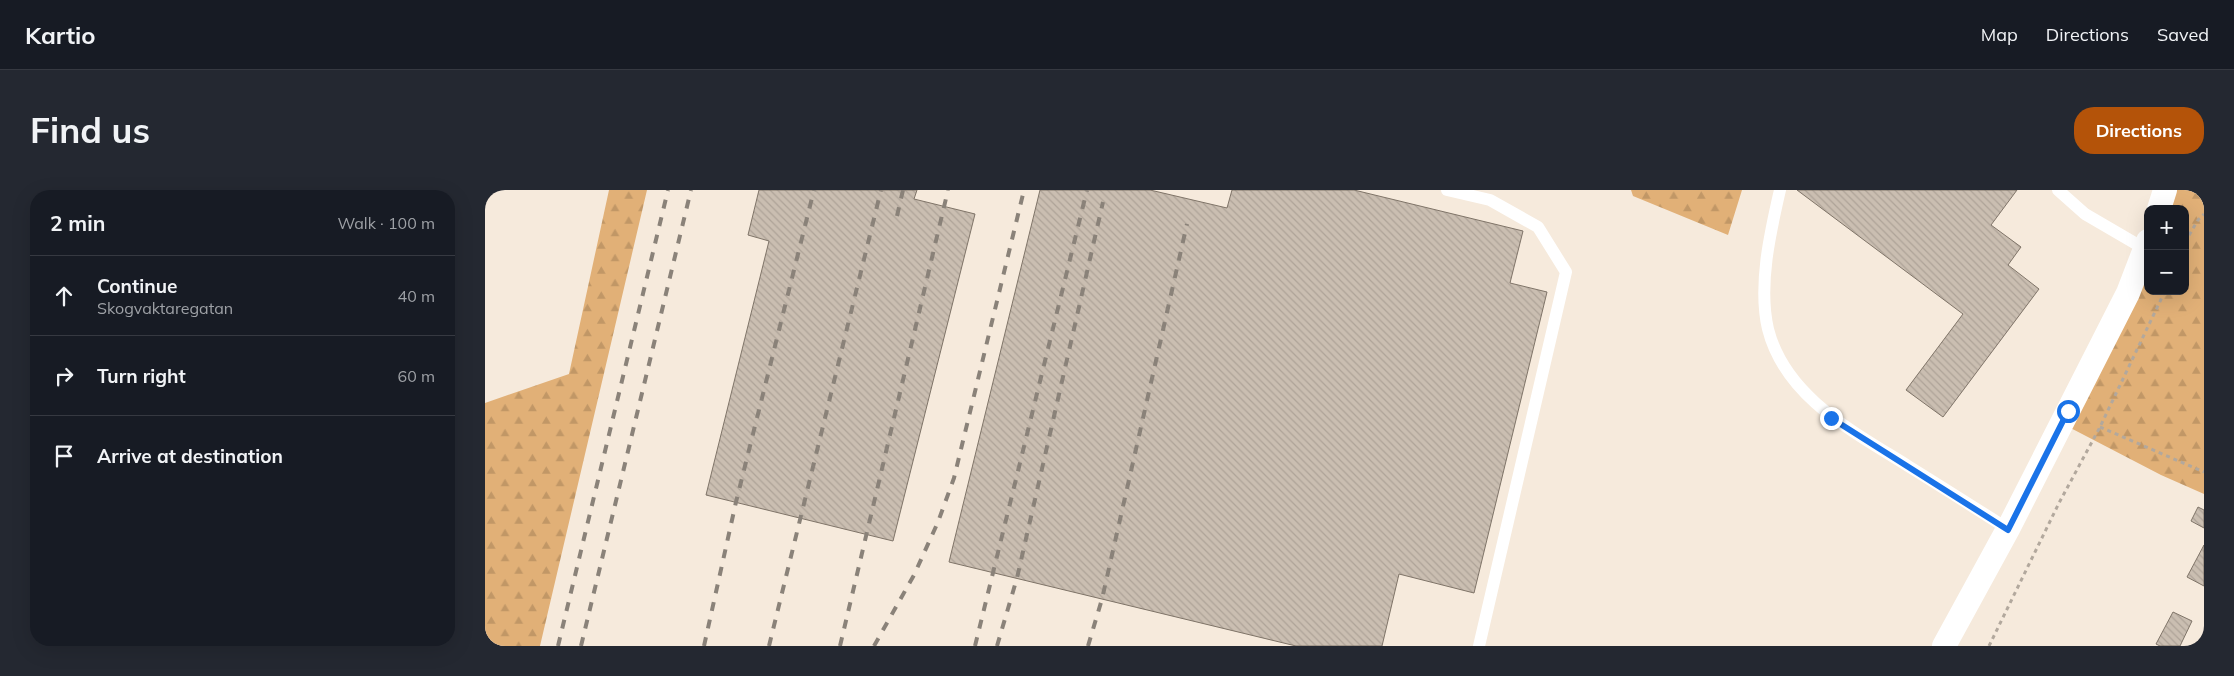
<!DOCTYPE html>
<html lang="en">
<head>
<meta charset="utf-8">
<style>
	:root { --surface:#171b24; --page:#242831; --text:#f1f3f6; --muted:#9ea1a6; --line:#363941; --accent:#b45309 }
	body { margin:0; font-family:Mulish,sans-serif; background:var(--page); color:var(--text) }
	.controls { position:absolute; right:15px; top:15px; display:grid; overflow:hidden; border-radius:10px; box-shadow:0 5px 20px #0002 }
	.controls button { width:45px; height:45px; display:grid; place-items:center; padding:0; border:0; border-bottom:1px solid var(--line); background:var(--surface); color:var(--text); font:25px sans-serif }
	.stop { position:absolute; width:15px; height:15px; margin:-11px; border:4px solid #1a73e8; border-radius:50%; background:#fff }
	.stop.end { background:#1a73e8; border-color:#fff; box-shadow:0 1px 5px #0008 }
	.list { margin:0; padding:0; list-style:none }
	h2 { display:flex; justify-content:space-between; align-items:center; height:65px; margin:0; padding:0 20px; font-size:21px }
	h2 small { font-size:16px; font-weight:400; color:var(--muted) }
	.list li { display:grid; grid-template-columns:32px 1fr auto; gap:15px; align-items:center; box-sizing:border-box; height:80px; padding:0 20px; border-top:1px solid var(--line) }
	.list b { display:block; font-size:19px; white-space:nowrap }
	.list p { margin:0; font-size:16px; white-space:nowrap; color:var(--muted) }
	.list em { font-size:16px; font-style:normal; color:var(--muted) }
	.icon { flex:none; width:28px; height:28px; fill:none; stroke:currentColor; stroke-width:2; stroke-linecap:round; stroke-linejoin:round }
	.map { position:relative; flex:none; width:1719px; height:456px; overflow:hidden; border-radius:20px }
	header { display:flex; align-items:center; gap:30px; box-sizing:border-box; height:70px; padding:0 25px; background:var(--surface); border-bottom:1px solid var(--line) }
	header strong { font-size:24px }
	nav { display:flex; gap:28px; margin-inline-start:auto; font-size:18px }
	.intro { display:flex; align-items:center; justify-content:space-between; box-sizing:border-box; height:120px; padding:0 30px }
	h1 { margin:0; font-size:35px }
	.button { padding:12px 22px; border-radius:20px; background:var(--accent); color:#fff; font-size:18px; font-weight:700 }
	main { display:flex; gap:30px; padding:0 30px }
	aside { flex:1; background:var(--surface); border-radius:20px; box-shadow:0 5px 20px #0002 }
	.map>svg:first-child { display:block }
	.forest { fill:url(#forest-firs) }
	.building { fill:url(#building-back-hatch); stroke:#7f7468 }
	.lines { fill:none; stroke-linecap:round; stroke-linejoin:round }
	.path { stroke:#b2a89d; stroke-width:3; stroke-dasharray:4 4; stroke-linecap:butt }
	.lane { stroke:#fff; stroke-width:12 }
	.street { stroke:#fff; stroke-width:24 }
	.rail { stroke:#8a8279; stroke-width:4; stroke-dasharray:9 9; stroke-linecap:butt }
	.route { stroke:#1a73e8; stroke-width:6 }
</style>
</head>
<body>
<header>
<strong>Kartio</strong>
<nav><a>Map</a><a>Directions</a><a>Saved</a></nav>
</header>
<div class="intro"><h1>Find us</h1><a class="button">Directions</a></div>
<main>
<aside>
<h2>2 min<small>Walk · 100 m</small></h2>
<ul class="list">
<li><svg class="icon" aria-label="ahead" viewBox="0 0 24 24"><path d="M12 20V5M6 11l6-6 6 6"/></svg><div><b>Continue</b><p>Skogvaktaregatan</p></div><em>40 m</em></li>
<li><svg class="icon" aria-label="right" viewBox="0 0 24 24"><path d="M7 20v-9h11M14 6l5 5-5 5"/></svg><div><b>Turn right</b></div><em>60 m</em></li>
<li><svg class="icon" aria-label="arrive" viewBox="0 0 24 24"><path d="M6 21V4h12l-3 4 3 4H6"/></svg><div><b>Arrive at destination</b></div></li>
</ul>
</aside>
<div class="map">
<svg width="1719" height="456" viewBox="0 0 1719 456">
	<defs>
		<pattern id="forest-firs" width="22" height="20" patternUnits="userSpaceOnUse" patternTransform="scale(1.25)"><rect width="22" height="20" fill="#e1b077"/><path d="M5 1l3.5 6h-7zM16 11l3.5 6h-7z" fill="#c19766"/></pattern>
		<pattern id="building-back-hatch" width="6" height="6" patternUnits="userSpaceOnUse" patternTransform="scale(1.25)"><rect width="6" height="6" fill="#cabeb1"/><path d="M-1 5l2 2M0 0l6 6M5-1l2 2" fill="none" stroke="#aea398"/></pattern>
	</defs>
	<rect width="100%" height="100%" fill="#f6eadc"/>
	<path class="forest" d="M124 0H162L55 456H0V213L84 184Z
		M1146 0H1257L1243 45 1148 6Z
		M1681 0H1719V304L1676 285 1574 232 1663 39V101H1700V19H1672Z"/>
	<path class="building" d="M274 0H432L429 9 490 24 408 351 221 305 284 51 263 45Z
		M555 0H665L742 18 747 0H869L1038 41 1025 93 1062 102 989 403 914 384 897 456H811L464 372Z
		M1312 0H1532L1506 35 1536 57 1523 75 1554 99 1458 227 1421 200 1478 124Z
		M1713 317 1719 320V338L1706 331Z
		M1719 355V396L1702 387Z
		M1688 422 1707 431 1695 456H1675L1671 454Z"/>
	<g class="lines">
		<path class="path" d="M1700 52 1713 30 1719 24
			M1615 237 1719 282
			M1504 456 1574 313 1615 237 1680 101"/>
		<path class="lane" d="M962 0 1005 10 1053 37 1081 82 994 456
			M1295 0C1285 43 1273 96 1283 139 1300 207 1369 242 1423 276 1457 297 1490 318 1523 339
			M1573 0 1600 24 1660 59"/>
		<path class="street" d="M1674 19 1680 0
			M1459 456 1523 339 1643 103 1663 51"/>
		<path class="rail" d="M412 26 418 0
			M73 456 183 0
			M96 456 206 0
			M219 456 251 312 329 0
			M284 456 396 0
			M355 456 463 0
			M389 456 429 385 453 332 469 288 539 0
			M490 456 602 0
			M512 456 532 388 618 12
			M603 456 617 409 702 34"/>
	</g>
	<g class="lines">
		<path class="route" d="M1346 228 1523 340 1583 221"/>
	</g>
</svg>
<div class="controls">
<button>+</button>
<button>−</button>
</div>
<div class="stop" style="left:1583px;top:221px"></div>
<div class="stop end" style="left:1346px;top:228px"></div>
</div>
</main>
</body>
</html>
